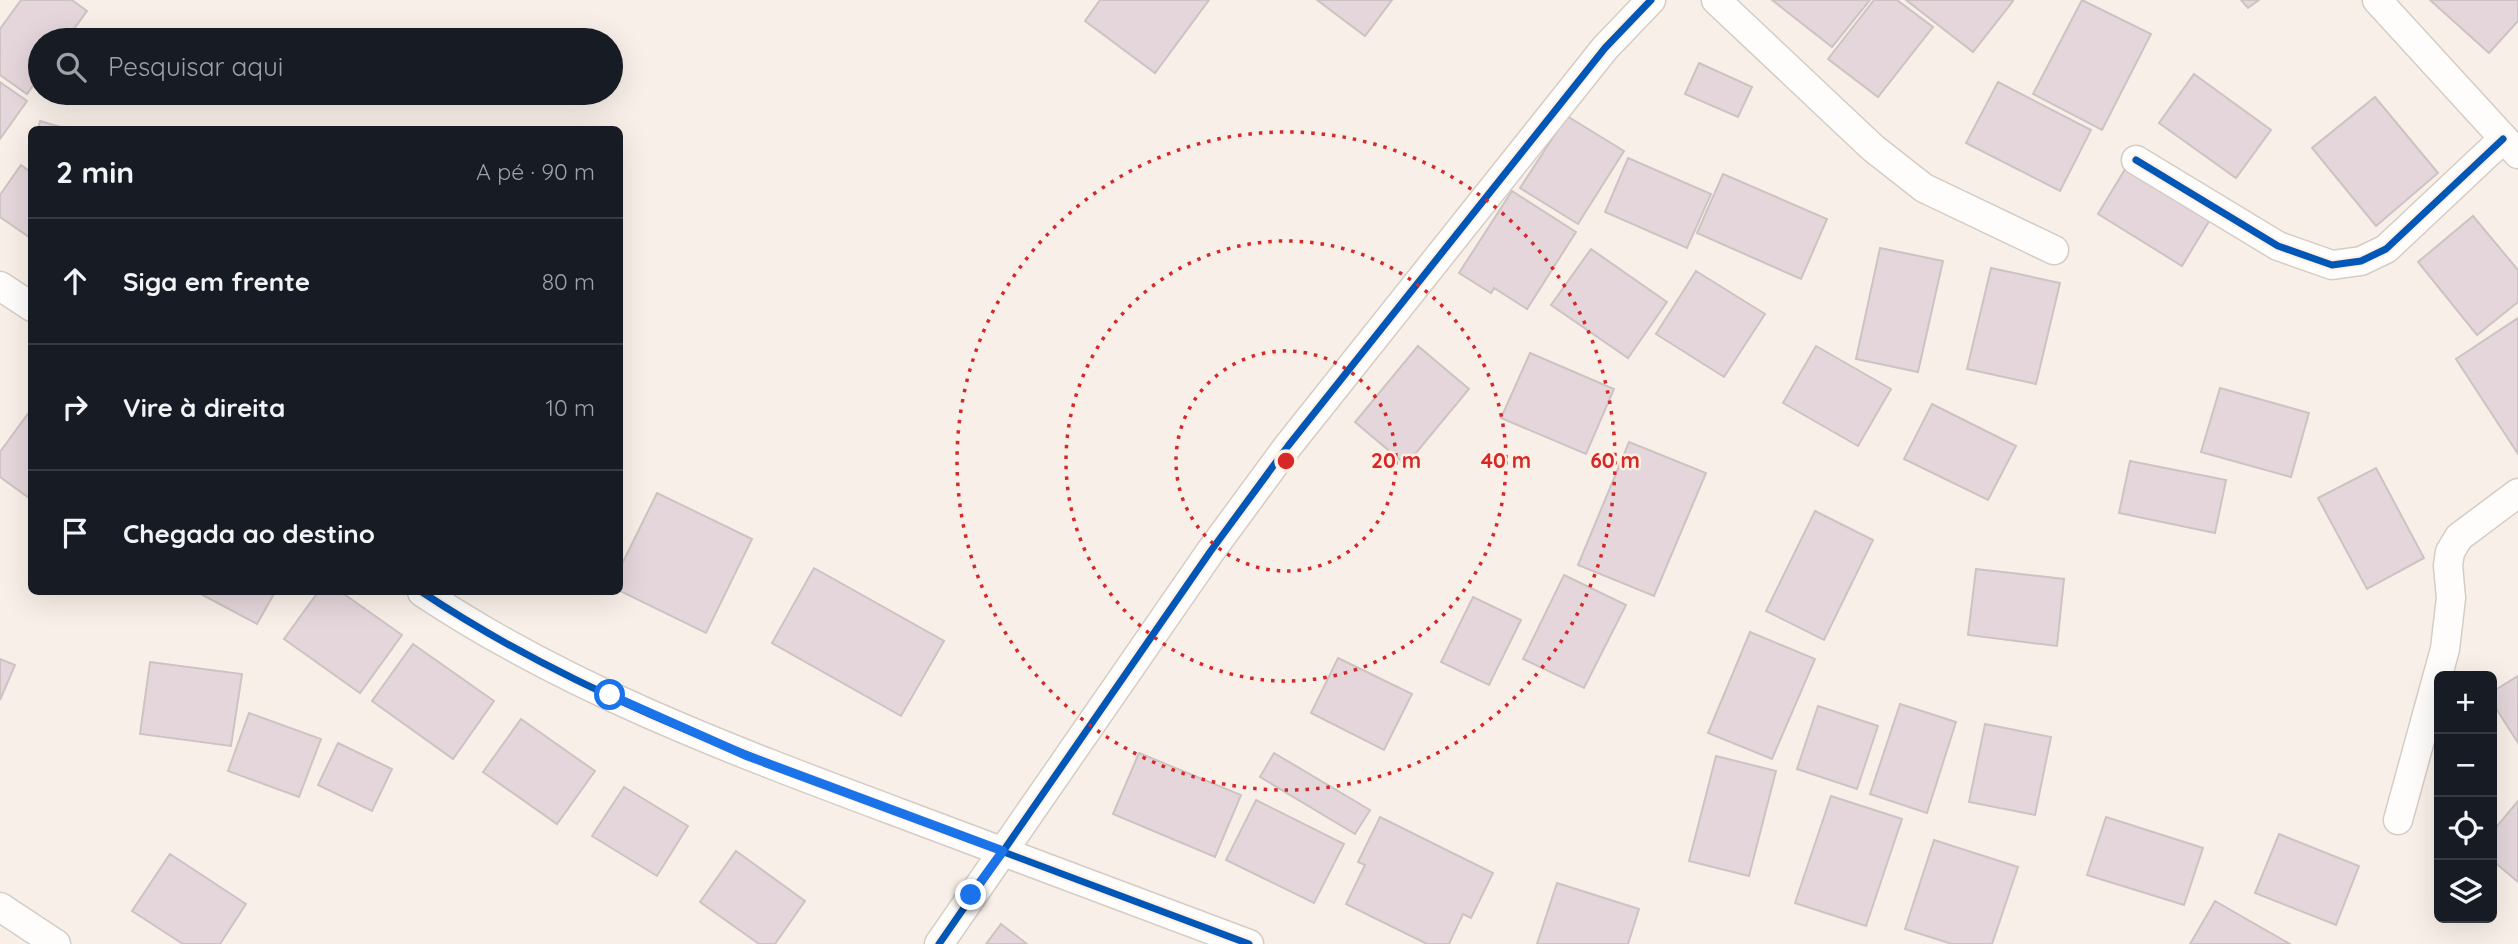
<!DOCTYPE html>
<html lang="pt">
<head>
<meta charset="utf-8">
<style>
	:root { --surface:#171b24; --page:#20242c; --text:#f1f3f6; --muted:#9ea1a6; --line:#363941 }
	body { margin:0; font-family:Quicksand,sans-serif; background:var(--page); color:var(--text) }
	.controls { position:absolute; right:21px; bottom:21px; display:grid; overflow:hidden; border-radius:10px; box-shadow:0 7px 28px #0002 }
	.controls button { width:63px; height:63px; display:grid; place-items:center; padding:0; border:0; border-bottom:2px solid var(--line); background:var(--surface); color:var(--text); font:35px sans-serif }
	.stop { position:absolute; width:21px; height:21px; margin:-16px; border:5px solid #1a73e8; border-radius:50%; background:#fff }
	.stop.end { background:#1a73e8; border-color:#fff; box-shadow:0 2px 7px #0008 }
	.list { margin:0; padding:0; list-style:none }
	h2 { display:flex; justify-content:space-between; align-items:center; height:91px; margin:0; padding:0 28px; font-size:30px }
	h2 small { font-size:23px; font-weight:400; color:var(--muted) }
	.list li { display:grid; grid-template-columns:46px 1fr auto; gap:21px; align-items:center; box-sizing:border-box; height:126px; padding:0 28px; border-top:2px solid var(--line) }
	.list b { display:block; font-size:26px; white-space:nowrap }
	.list em { font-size:23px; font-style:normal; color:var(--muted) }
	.icon { flex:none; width:38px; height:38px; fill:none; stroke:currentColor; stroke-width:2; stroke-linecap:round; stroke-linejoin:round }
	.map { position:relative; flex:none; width:2518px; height:944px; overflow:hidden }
	.search { position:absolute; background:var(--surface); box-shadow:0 7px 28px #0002; left:28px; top:28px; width:595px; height:77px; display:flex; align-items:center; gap:18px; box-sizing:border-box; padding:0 24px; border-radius:38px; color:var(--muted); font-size:26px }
	.panel { position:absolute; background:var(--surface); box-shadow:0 7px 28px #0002; left:28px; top:126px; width:595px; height:469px; border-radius:10px }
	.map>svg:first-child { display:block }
	.building { fill:#e4d6da; stroke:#cdc3c3; stroke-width:2 }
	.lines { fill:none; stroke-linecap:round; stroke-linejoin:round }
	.street-casing { stroke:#d5ccc4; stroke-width:31 }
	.street { stroke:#fefdfc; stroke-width:28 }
	.cycleway-casing { stroke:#fef0e2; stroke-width:11 }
	.cycleway { stroke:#0057b8; stroke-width:7 }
	.route { stroke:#1a73e8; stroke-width:9 }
	.ring { fill:none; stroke:#d62828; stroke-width:3.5; stroke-dasharray:3.5 7 }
	.centre { fill:#d62828; stroke:#fef0e2; stroke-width:3.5 }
	.ring-label { font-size:21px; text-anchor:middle; font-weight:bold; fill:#d62828; stroke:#fef0e2; stroke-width:5; stroke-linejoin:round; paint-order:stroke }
</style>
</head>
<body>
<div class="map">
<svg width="2518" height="944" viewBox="0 0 2518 944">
	<rect width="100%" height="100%" fill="#f8f0e8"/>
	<path class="building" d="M21 0H72L87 11 66 40H40V76L27 94 0 75V29Z
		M1100 0H1209L1155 73 1085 21Z
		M1317 0H1392L1365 36Z
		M1772 0H1870L1832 47Z
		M1874 0H1897L1933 27 1878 97 1828 59Z
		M1906 0H2011L2013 1 1973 52Z
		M2082 0 2151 34 2102 130 2033 94Z
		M2241 0H2259L2248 8Z
		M2430 0H2518V21L2489 53Z
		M1699 63 1752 87 1738 117 1685 94Z
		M2194 74 2271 130 2236 178 2159 123Z
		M0 82 27 101 0 139Z
		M1998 82 2091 130 2060 191 1966 143Z
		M2375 97 2438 173 2376 226 2312 148Z
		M1567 116 1624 151 1578 224 1520 188Z
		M40 121 71 130H38Z
		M1628 158 1711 194 1687 248 1605 212Z
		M2130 161 2214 213 2182 266 2098 214Z
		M21 165 32 173V239L0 217V195Z
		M1723 174 1827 219 1801 279 1697 233Z
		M1512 191 1576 232 1527 309 1494 288 1491 293 1459 273Z
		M2473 216 2518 270V302L2477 335 2418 262Z
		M1880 248 1943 261 1918 372 1856 359Z
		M1591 249 1667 302 1628 358 1551 305Z
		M1991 268 2060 283 2036 384 1967 369Z
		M1696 271 1765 314 1724 377 1656 334Z
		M2518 318V454L2456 359Z
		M1418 346 1469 389 1406 465 1355 422Z
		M1816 346 1891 389 1858 446 1783 403Z
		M1530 353 1614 389 1586 454 1501 418Z
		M2220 388 2309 413 2291 477 2201 452Z
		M1932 404 2016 446 1988 500 1904 459Z
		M30 411 32 412V500L0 477V452Z
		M1629 442 1706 473 1654 596 1578 565Z
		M2130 461 2226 480 2215 533 2119 513Z
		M2376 468 2424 558 2367 589 2318 498Z
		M657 493 752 539 706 633 620 591V568Z
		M1815 511 1873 540 1824 640 1766 611Z
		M814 568 944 641 901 716 772 643Z
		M1976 569 2064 579 2057 646 1968 635Z
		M1564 575 1626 605 1584 688 1523 659Z
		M197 592H275L257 624Z
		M318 592H341L402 635 360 693 284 639Z
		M1473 597 1521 620 1489 685 1441 662Z
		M1750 632 1815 659 1772 759 1708 733Z
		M413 644 494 701 453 759 372 701Z
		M1338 658 1412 694 1384 750 1311 713Z
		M0 659 15 665 0 700Z
		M150 662 242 674 231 746 140 734Z
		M2518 676V743L2492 702V692Z
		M1900 704 1956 722 1927 813 1870 794Z
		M1818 706 1878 726 1857 789 1797 769Z
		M249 713 321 739 299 797 228 771Z
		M521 719 595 771 557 824 483 772Z
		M1985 724 2051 737 2035 815 1969 802Z
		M338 743 392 769 372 811 318 785Z
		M1139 753 1241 795 1215 857 1113 814Z
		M1274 753 1370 810 1355 834 1260 777Z
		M1716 756 1776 771 1749 876 1689 861Z
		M624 787 688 826 657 876 592 836Z
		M1831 796 1902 819 1866 926 1795 903Z
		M1256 800 1344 844 1314 903 1226 860Z
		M2518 801V882L2492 860V832Z
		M1380 817 1493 873 1471 918 1463 914 1449 944H1427L1346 904 1365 865 1358 862Z
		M2106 817 2203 848 2184 905 2087 875Z
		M2279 834 2359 866 2336 925 2255 893Z
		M1934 840 2018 867 1992 944H1952L1905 929Z
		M736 851 805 901 775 944H759L700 902Z
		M170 854 246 904 220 944H183L132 911Z
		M1557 883 1639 909 1628 944H1537Z
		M2215 901 2290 944H2190Z
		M1001 924 1027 944H986Z"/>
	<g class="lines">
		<g class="street-casing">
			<path id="street" d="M1716 0 1873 148 1924 188 2054 250
				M2377 0 2518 154
				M2136 160 2278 246 2332 265 2361 261 2386 249 2503 139
				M0 286 32 307
				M422 592C567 689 734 751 897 812 1014 855 1131 900 1249 944
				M2398 820 2445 649 2451 598 2448 566 2450 552 2459 537 2518 493
				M0 907 56 944
				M939 944 1210 552 1288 446 1605 48 1651 0"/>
		</g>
		<use href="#street" class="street"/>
		<g class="cycleway-casing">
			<path id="cycleway" d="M2136 160 2278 246 2332 265 2361 261 2386 249 2503 139
				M422 592C567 689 734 751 897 812 1014 855 1131 900 1249 944
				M939 944 1210 552 1288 446 1605 48 1651 0"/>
		</g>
		<use href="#cycleway" class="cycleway"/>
	</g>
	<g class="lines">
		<path class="route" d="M610 695 745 755 1003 851 971 895"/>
	</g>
	<g class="ring">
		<circle cx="1286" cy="461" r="110"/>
		<circle cx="1286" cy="461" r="220"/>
		<circle cx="1286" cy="461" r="329"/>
	</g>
	<circle cx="1286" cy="461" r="10" class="centre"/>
	<g class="ring-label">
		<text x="1396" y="468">20 m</text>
		<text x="1506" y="468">40 m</text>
		<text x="1615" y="468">60 m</text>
	</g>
</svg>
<div class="controls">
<button>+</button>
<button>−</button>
<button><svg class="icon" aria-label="locate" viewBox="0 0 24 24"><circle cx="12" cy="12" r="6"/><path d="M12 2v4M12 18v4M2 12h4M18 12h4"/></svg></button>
<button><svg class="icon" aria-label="layers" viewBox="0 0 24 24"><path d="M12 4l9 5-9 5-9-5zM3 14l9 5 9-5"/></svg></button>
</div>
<div class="stop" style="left:610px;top:695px"></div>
<div class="stop end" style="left:971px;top:895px"></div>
<div class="search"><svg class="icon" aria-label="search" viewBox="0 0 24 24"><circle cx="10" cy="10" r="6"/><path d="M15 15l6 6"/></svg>Pesquisar aqui</div>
<section class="panel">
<h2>2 min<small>A pé · 90 m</small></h2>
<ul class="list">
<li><svg class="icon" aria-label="ahead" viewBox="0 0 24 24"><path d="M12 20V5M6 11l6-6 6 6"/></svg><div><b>Siga em frente</b></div><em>80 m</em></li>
<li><svg class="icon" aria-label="right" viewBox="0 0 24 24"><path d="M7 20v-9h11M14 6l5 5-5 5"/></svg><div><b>Vire à direita</b></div><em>10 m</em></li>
<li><svg class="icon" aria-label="arrive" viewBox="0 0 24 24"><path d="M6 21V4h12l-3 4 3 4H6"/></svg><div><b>Chegada ao destino</b></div></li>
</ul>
</section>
</div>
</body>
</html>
